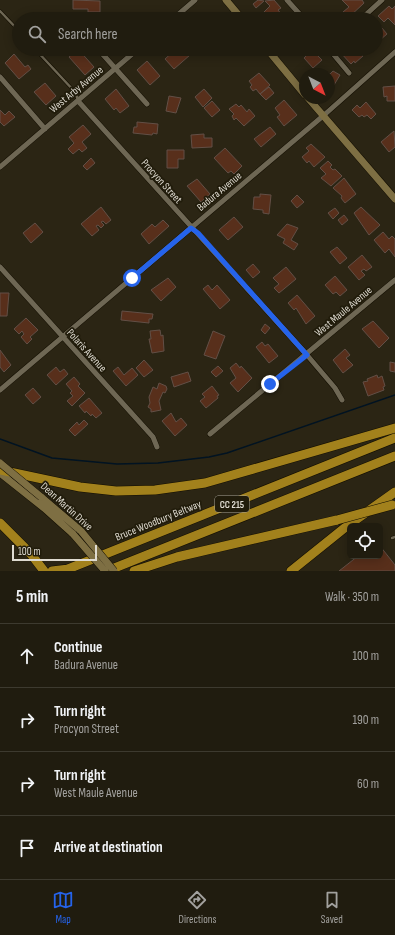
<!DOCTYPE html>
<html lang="en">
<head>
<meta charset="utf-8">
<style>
	:root { --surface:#201c0f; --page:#2d291d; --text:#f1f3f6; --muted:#a2a19e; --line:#3d3a2f; --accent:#2563eb }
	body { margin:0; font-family:"Sofia Sans Condensed",sans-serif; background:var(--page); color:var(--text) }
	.controls { position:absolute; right:12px; bottom:12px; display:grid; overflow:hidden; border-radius:6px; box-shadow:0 2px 10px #0003 }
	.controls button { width:36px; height:36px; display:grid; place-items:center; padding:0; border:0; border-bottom:1px solid var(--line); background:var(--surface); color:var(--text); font:20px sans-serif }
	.compass { position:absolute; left:299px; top:68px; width:36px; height:36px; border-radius:50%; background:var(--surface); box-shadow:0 2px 10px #0003; rotate:138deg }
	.scale { position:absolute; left:12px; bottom:10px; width:85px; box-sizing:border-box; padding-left:4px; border:2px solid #dfdbd1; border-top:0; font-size:11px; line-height:14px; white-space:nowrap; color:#dfdbd1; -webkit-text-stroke:3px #211c0b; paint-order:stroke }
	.stop { position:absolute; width:12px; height:12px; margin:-9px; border:3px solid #2563eb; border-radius:50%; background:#fff }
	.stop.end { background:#2563eb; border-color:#fff; box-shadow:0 1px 4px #0008 }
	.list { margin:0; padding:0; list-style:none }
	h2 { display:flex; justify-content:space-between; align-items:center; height:52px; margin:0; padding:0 16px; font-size:17px }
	h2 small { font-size:13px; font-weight:400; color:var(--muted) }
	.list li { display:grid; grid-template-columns:26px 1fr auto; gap:12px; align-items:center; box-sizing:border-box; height:64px; padding:0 16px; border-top:1px solid var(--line) }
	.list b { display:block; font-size:15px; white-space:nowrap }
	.list p { margin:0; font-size:13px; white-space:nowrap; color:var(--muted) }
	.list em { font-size:13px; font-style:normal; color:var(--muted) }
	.icon { flex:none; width:22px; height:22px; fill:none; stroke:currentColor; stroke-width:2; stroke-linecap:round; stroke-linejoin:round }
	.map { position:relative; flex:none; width:395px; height:571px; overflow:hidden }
	.search { position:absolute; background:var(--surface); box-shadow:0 2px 10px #0003; left:12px; right:12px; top:12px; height:44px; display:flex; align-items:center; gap:10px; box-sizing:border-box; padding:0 14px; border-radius:22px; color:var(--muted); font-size:15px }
	.sheet { height:308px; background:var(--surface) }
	nav { display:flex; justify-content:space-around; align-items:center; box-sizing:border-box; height:56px; border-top:1px solid var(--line); background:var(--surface); font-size:11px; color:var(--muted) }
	nav a { display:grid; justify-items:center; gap:2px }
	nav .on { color:var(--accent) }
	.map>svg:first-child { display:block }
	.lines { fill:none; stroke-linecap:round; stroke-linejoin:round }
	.stream { stroke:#011322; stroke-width:1.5 }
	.building { fill:#582f1b; stroke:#624f46 }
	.lane-casing { stroke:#130e01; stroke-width:3.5 }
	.street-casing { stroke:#130e01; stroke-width:6 }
	.secondary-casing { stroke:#130e01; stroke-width:8 }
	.highway-casing { stroke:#130e01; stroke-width:10 }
	.lane { stroke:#6e6754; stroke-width:2.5 }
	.street { stroke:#6e6754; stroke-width:5 }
	.secondary { stroke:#7e6f43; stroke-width:7 }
	.highway { stroke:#a2811c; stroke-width:9 }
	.secondary-bridge-casing { stroke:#130e01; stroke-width:8; stroke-linecap:butt }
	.highway-bridge-casing { stroke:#130e01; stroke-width:10; stroke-linecap:butt }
	.secondary-bridge { stroke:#7e6f43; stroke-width:7 }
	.highway-bridge { stroke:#a2811c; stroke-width:9 }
	.route { stroke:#2563eb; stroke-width:5 }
	.labels { text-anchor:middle; stroke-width:3.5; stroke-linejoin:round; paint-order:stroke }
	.shield { fill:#211c0b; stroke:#a6a296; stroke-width:1 }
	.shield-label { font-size:10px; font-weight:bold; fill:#dfdbd1 }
	.street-label { font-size:11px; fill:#dfdbd1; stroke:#211c0b }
</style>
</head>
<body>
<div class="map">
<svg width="395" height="571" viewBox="0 0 395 571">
	<rect width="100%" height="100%" fill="#2b2514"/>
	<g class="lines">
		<path class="stream" d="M0 439 52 458 117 464 158 463 209 457 227 453 395 395"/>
	</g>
	<path class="building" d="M73 0 100 1V12H88V9H73Z
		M258 0 264 1 256 8 253 4Z
		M274 0 281 8 278 10 282 15 277 19H270L264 12 270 6 265 1Z
		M342 0H362L364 3 348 18 343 12 349 7Z
		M389 6 392 9 395 6V25L388 18 384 22 378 16Z
		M376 21 387 34 380 40 379 39 376 42Z
		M78 49 94 67 85 75 69 57Z
		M176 49H184L190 55 174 69 165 59Z
		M307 49H317L321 54 318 56 322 60 313 68 304 58 310 52Z
		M343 49H357L363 56 355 63 354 61 351 64 340 52Z
		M14 54 25 67 28 65 31 69 19 79 5 63Z
		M147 61 160 76 150 85 137 70Z
		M333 71 340 75 331 90 329 88V74H324L326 72 330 74Z
		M259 73 270 85 260 94 256 89 253 91 250 87 252 85 249 81Z
		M45 83 56 96 46 105 34 92Z
		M395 86V101H387V96L384 97 383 87Z
		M269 87 274 93 266 100 260 94Z
		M116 89 129 106 120 113 116 108 114 110 105 99Z
		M204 89 212 98 203 107 195 97Z
		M169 96 181 98 176 113 166 111Z
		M284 100 297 115 284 126 277 117 280 115 275 108Z
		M212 101 220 110 212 117 204 108Z
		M366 102 376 114 371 119 367 115 364 117 362 115 359 117 352 110 357 105 360 108Z
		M236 104 239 107 241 105 247 112 249 109 255 116 244 126 236 118 234 120 232 116 234 114 229 109Z
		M0 110 5 115 9 111 15 117 4 126 0 122Z
		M137 122 158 124 157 134 153 133 152 135 133 133 134 127H137Z
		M83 125 91 134 82 142 87 148 82 152 79 149 73 154 68 149 74 143 69 137Z
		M270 127 276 134 261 147 254 139Z
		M394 131 395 147 389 152 381 142Z
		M204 134V138H212V147L192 148 191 135Z
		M311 144 325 157 314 167 309 161 307 163 302 157 309 151 306 148Z
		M225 148 242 166 234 174 231 171 228 173 214 158Z
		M167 150H184V159H178V168H167Z
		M91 158 95 163 87 170 83 166Z
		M328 161 332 165 330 167 333 170 335 169 342 176 331 186 321 178 326 174 320 168Z
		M344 178 356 194 345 203 341 198 342 196 333 188Z
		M197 179 210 194 201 202 187 186Z
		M260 194 271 195 269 214 263 213V210L253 209 254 197H260Z
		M297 195 304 202 297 208 291 201Z
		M101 207 111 220 106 224 103 221 101 222 104 225 101 228 98 225 96 226 99 230 92 236 81 224Z
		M361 207 380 225 369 235 354 213Z
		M335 208 339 213 333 219 328 213Z
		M344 215 348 220 342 225 338 220Z
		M234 217 243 227 228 240 219 230Z
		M163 220 169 226 149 244 141 234 152 224 155 227Z
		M35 223 43 232 31 243 23 233Z
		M287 224 298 228 291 240 298 244 294 250 283 243 285 239 277 235Z
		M383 232 389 239 392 236 395 239V257L389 249 385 253 374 240Z
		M337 247 347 258 340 264 330 252Z
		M362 255 372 267 366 271 364 269 361 271 365 275 359 280 348 267Z
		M253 264 260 272 253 278 246 270Z
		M286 267 296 279 279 293 274 288 279 284 273 278Z
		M335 276 347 290 340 296 336 292 333 294 325 285Z
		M168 278 176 287 161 301 151 290Z
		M208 285 212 290 217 285 230 300 220 309 203 289Z
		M0 293H9L7 316H0Z
		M297 295 315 316 306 324 296 308 294 310 288 303Z
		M122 311 153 314 152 319H149V323L121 320Z
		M26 318 38 330 30 337 32 339 27 344 21 337 24 334 22 331 19 334 14 329Z
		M373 321 389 338 379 348 362 329Z
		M265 324 270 328 265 334 261 330Z
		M160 330 161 336 163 335 164 351 152 353 149 339H151L150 331Z
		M213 331 225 336 216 359 204 355Z
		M262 342 265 346 268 344 278 356 269 363 256 347Z
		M345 349 350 355 346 358 353 365 343 373 333 360Z
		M0 350 11 365 4 372 0 367Z
		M144 360 153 370 144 377 136 368Z
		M390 362 395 363V372L390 371Z
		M236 363 240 368 241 366 252 378 238 392 230 383 236 378 230 368Z
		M218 366 223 371 216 377 211 372Z
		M56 367 60 372 64 369 68 374 56 385 47 375Z
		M118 367 124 375 132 368 138 375 126 386 113 371Z
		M188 372 191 381 174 387 171 377Z
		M377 375 378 378 382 376 385 386 383 387 384 390 368 396 363 382 368 381 367 379Z
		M74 377 80 384 78 386 85 393 72 406 67 401 73 396 70 393 72 391 66 384Z
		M159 383 166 386 167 389 165 393 163 392 159 401 161 410 151 412V409L148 407 150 403 149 397 153 387 157 389Z
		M212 386 219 395 217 396 218 398 206 408 200 401 205 397 202 394Z
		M33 388 41 397 33 404 25 395Z
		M89 398 102 413 96 418 92 414 91 416 86 411 85 413 79 406Z
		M171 413 176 422 181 418 187 425 175 436 162 421Z
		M84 420 88 424 75 436 69 430 77 422 79 425Z
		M380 546 395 565V571H339L358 556H380Z"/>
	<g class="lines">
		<g class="lane-casing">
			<path id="lane" d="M0 11 19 31
				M35 49 75 92 78 100
				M392 538 395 537"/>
		</g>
		<g class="street-casing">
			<path id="street" d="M287 0 304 19
				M173 19 195 0
				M361 19 382 0
				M98 49 147 104
				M329 49 349 73
				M0 77 45 129
				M78 101 307 355 335 388 342 400
				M0 167 138 49
				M0 267 153 437 157 447
				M0 390 323 116 395 52
				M210 434 395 280"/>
		</g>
		<g class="secondary-casing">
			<path id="secondary" d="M226 0 242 19
				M267 49 305 95
				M308 98 395 199
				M0 473 44 508 73 534
				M41 497 81 531"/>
		</g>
		<g class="highway-casing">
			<path id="highway" d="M0 470 80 487 116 491 155 490 205 483 395 428
				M0 523 31 554 44 571
				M52 571 69 569
				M63 571 395 438
				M107 571 395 456
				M134 571 177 557 337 520
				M291 571 347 526 395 492"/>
		</g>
		<use href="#lane" class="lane"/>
		<use href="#street" class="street"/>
		<use href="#secondary" class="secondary"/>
		<use href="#highway" class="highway"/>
		<g class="secondary-bridge-casing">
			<path id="secondary-bridge" d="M0 463 41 497
				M81 531 114 571
				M73 534 105 571"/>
		</g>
		<g class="highway-bridge-casing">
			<path id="highway-bridge" d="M337 520 392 505"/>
		</g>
		<use href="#secondary-bridge" class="secondary-bridge"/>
		<use href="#highway-bridge" class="highway-bridge"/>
	</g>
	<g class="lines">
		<path class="route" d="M132 278 191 228 198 233 307 355 270 384"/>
	</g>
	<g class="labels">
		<rect class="shield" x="215" y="496" width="34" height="16" rx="3"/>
		<g class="shield-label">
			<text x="232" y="508">CC 215</text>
		</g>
		<g class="street-label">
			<text transform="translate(76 89) rotate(-40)" y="4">West Arby Avenue</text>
			<text transform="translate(162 181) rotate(48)" y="4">Procyon Street</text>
			<text transform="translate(219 191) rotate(-40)" y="4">Badura Avenue</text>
			<text transform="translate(343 311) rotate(-40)" y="4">West Maule Avenue</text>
			<text transform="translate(87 350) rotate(48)" y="4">Polaris Avenue</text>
			<text transform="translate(67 506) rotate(42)" y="4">Dean Martin Drive</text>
			<text transform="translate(158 520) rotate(-22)" y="4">Bruce Woodbury Beltway</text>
		</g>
	</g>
</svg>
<div class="controls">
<button><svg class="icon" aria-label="locate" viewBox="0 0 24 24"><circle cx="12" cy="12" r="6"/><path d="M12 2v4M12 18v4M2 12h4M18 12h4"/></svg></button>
</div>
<svg class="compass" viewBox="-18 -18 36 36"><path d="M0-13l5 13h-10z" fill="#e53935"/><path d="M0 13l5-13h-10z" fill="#a2a19e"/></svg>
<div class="scale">100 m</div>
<div class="stop" style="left:132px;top:278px"></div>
<div class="stop end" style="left:270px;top:384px"></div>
<div class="search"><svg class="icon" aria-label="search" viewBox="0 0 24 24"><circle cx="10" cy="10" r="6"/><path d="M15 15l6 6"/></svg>Search here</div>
</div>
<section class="sheet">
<h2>5 min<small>Walk · 350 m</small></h2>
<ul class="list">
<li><svg class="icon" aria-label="ahead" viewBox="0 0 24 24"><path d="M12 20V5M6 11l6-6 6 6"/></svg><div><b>Continue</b><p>Badura Avenue</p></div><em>100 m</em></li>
<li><svg class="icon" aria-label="right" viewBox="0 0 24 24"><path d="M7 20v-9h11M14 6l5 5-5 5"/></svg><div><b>Turn right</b><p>Procyon Street</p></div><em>190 m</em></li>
<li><svg class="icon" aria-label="right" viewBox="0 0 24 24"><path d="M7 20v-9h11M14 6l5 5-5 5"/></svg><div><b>Turn right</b><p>West Maule Avenue</p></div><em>60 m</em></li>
<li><svg class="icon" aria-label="arrive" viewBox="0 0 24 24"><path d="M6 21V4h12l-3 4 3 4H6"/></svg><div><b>Arrive at destination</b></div></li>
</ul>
</section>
<nav>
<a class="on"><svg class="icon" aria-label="map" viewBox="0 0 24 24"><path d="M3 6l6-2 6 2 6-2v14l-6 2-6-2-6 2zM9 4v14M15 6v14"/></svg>Map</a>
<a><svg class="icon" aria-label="directions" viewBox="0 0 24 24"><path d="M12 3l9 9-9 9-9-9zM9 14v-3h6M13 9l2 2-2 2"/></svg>Directions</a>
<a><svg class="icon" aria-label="saved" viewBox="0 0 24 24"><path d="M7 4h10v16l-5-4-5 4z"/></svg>Saved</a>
</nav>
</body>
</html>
